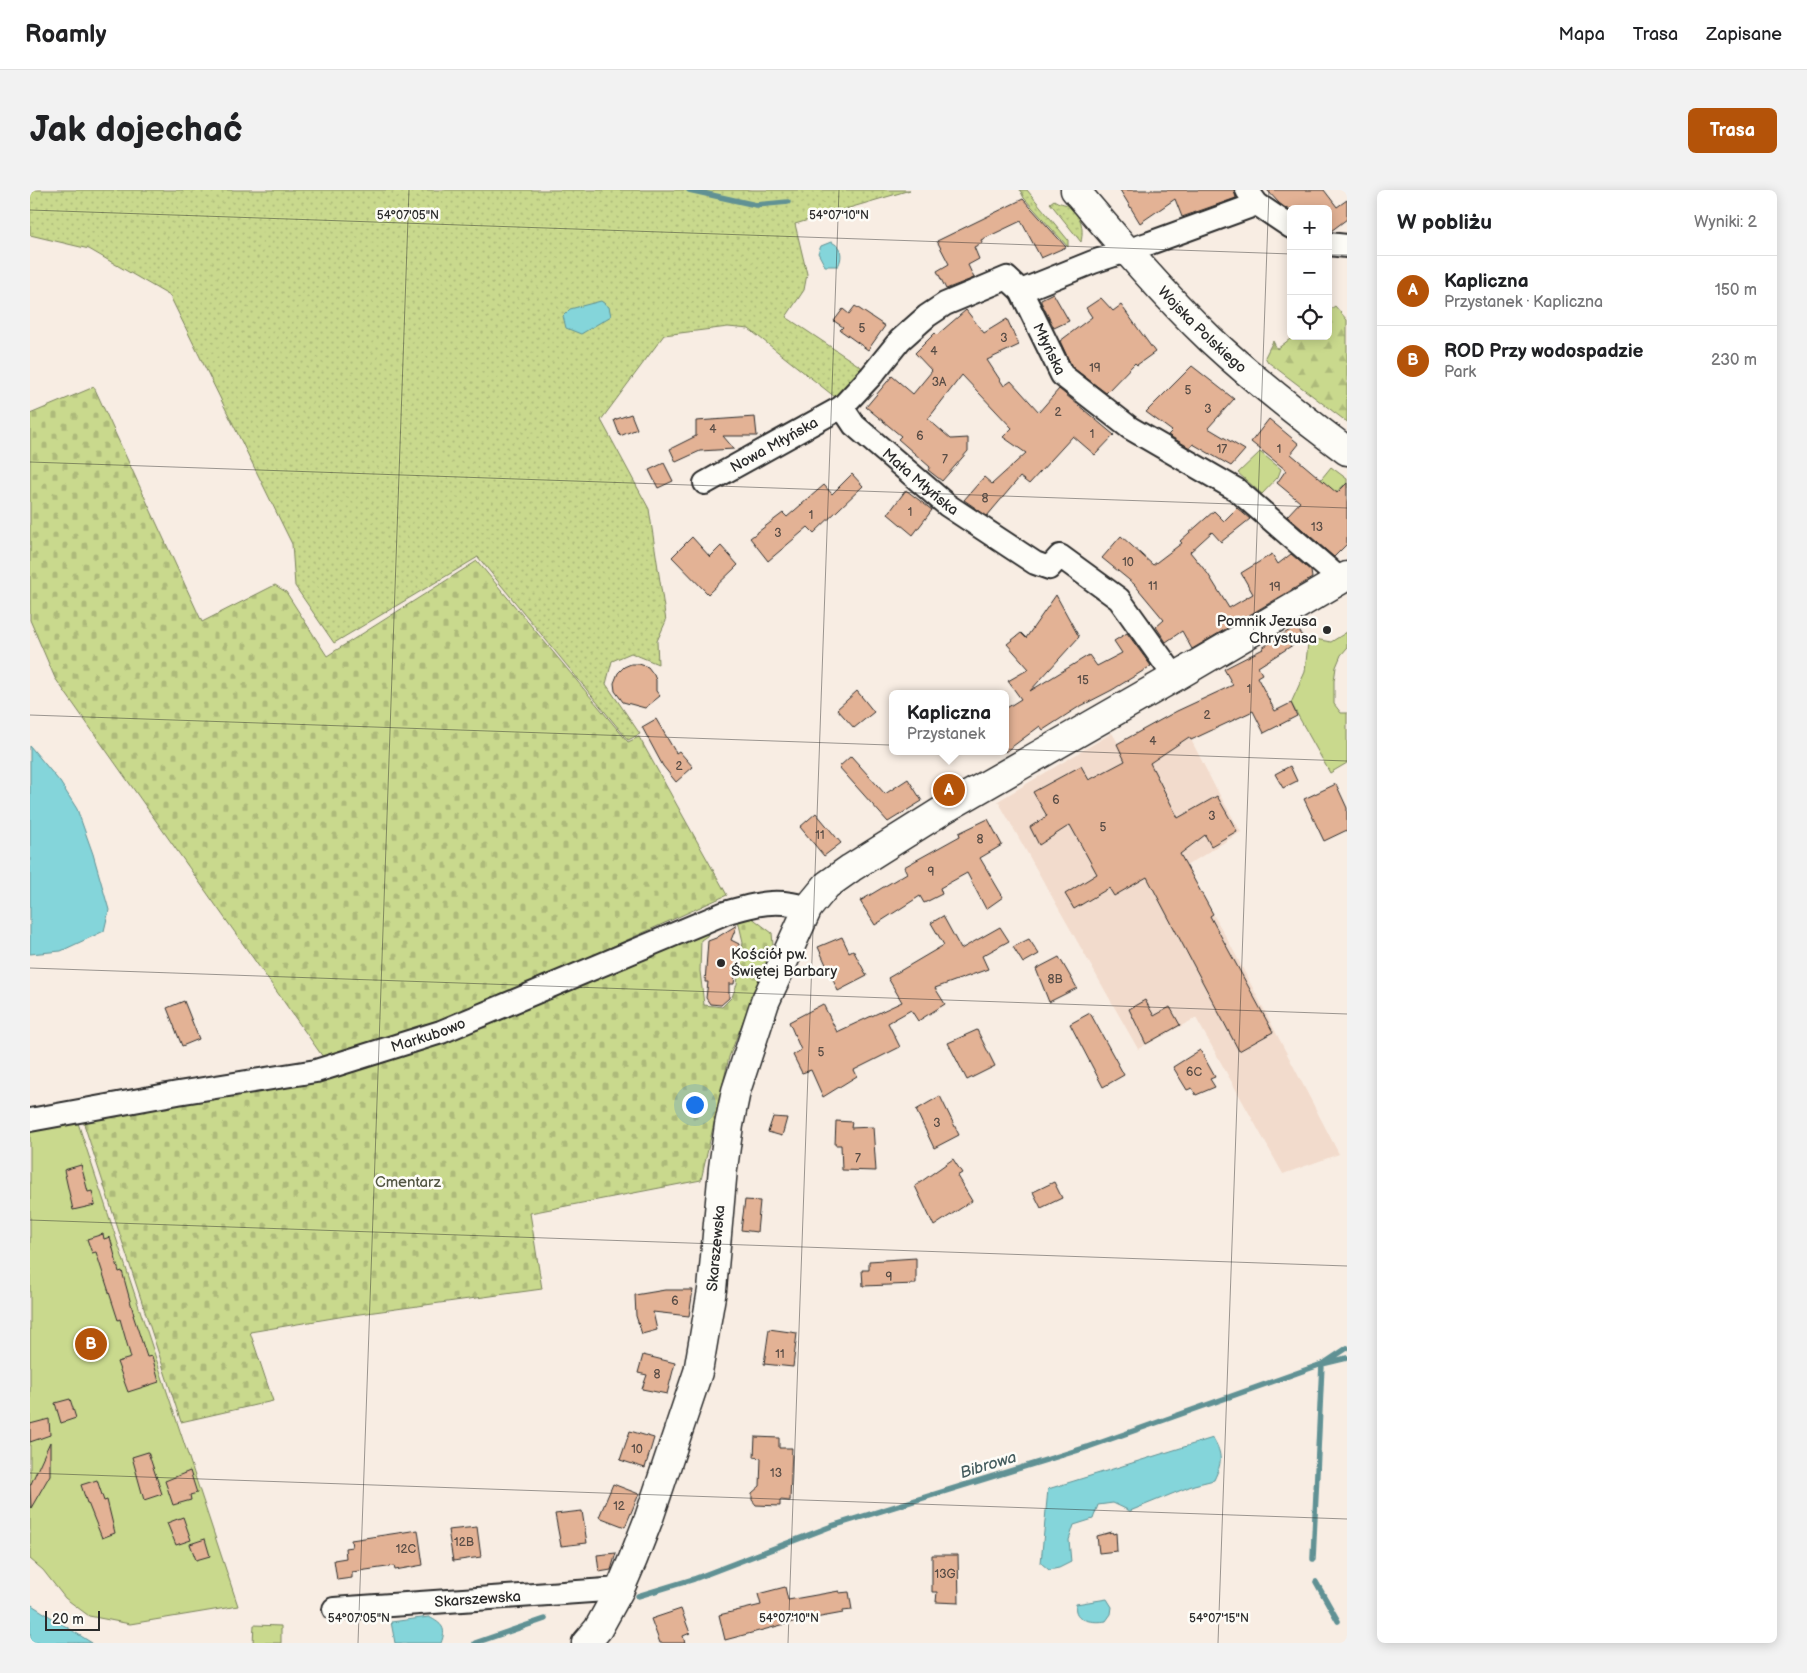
<!DOCTYPE html>
<html lang="pl">
<head>
<meta charset="utf-8">
<style>
	:root { --surface:#fff; --page:#f2f2f2; --text:#202124; --muted:#757577; --line:#e0e0e0; --accent:#b45309 }
	body { margin:0; font-family:"Balsamiq Sans",sans-serif; background:var(--page); color:var(--text) }
	.controls { position:absolute; right:15px; top:15px; display:grid; overflow:hidden; border-radius:8px; box-shadow:0 2px 12px #0003 }
	.controls button { width:45px; height:45px; display:grid; place-items:center; padding:0; border:0; border-bottom:1px solid var(--line); background:var(--surface); color:var(--text); font:25px sans-serif }
	.scale { position:absolute; left:15px; bottom:12px; width:55px; box-sizing:border-box; padding-left:5px; border:2px solid #2b2b2b; border-top:0; font-size:14px; line-height:18px; white-space:nowrap; color:#2b2b2b; -webkit-text-stroke:4px #fdfcf7; paint-order:stroke }
	.you { position:absolute; left:664px; top:914px; width:18px; height:18px; margin:-12px; border:4px solid #fff; border-radius:50%; background:#1a73e8; box-shadow:0 0 0 8px #1a73e833 }
	.badge { display:grid; place-items:center; width:32px; height:32px; border-radius:50%; background:var(--accent); color:#fff; font-size:16px; font-weight:700 }
	.pin { position:absolute; translate:-50% -50%; border:2px solid #fff; box-shadow:0 1px 5px #0006 }
	.popup { position:absolute; left:859px; top:500px; width:120px; height:65px; box-sizing:border-box; display:grid; place-content:center; border-radius:8px; background:var(--surface); filter:drop-shadow(0 1px 4px #0005); font-size:16px; white-space:nowrap; color:var(--muted) }
	.popup b { font-size:19px; color:var(--text) }
	.popup::after { content:''; position:absolute; left:50%; top:100%; margin-left:-10px; border:10px solid transparent; border-top-color:var(--surface) }
	.list { margin:0; padding:0; list-style:none }
	h2 { display:flex; justify-content:space-between; align-items:center; height:65px; margin:0; padding:0 20px; font-size:21px }
	h2 small { font-size:16px; font-weight:400; color:var(--muted) }
	.list li { display:grid; grid-template-columns:32px 1fr auto; gap:15px; align-items:center; box-sizing:border-box; height:70px; padding:0 20px; border-top:1px solid var(--line) }
	.list b { display:block; font-size:19px; white-space:nowrap }
	.list p { margin:0; font-size:16px; white-space:nowrap; color:var(--muted) }
	.list em { font-size:16px; font-style:normal; color:var(--muted) }
	.icon { flex:none; width:28px; height:28px; fill:none; stroke:currentColor; stroke-width:2; stroke-linecap:round; stroke-linejoin:round }
	.map { position:relative; flex:none; width:1317px; height:1453px; overflow:hidden; border-radius:8px }
	header { display:flex; align-items:center; gap:30px; box-sizing:border-box; height:70px; padding:0 25px; background:var(--surface); border-bottom:1px solid var(--line) }
	header strong { font-size:24px }
	nav { display:flex; gap:28px; margin-inline-start:auto; font-size:18px }
	.intro { display:flex; align-items:center; justify-content:space-between; box-sizing:border-box; height:120px; padding:0 30px }
	h1 { margin:0; font-size:35px }
	.button { padding:12px 22px; border-radius:8px; background:var(--accent); color:#fff; font-size:18px; font-weight:700 }
	main { display:flex; gap:30px; padding:0 30px }
	aside { flex:1; background:var(--surface); border-radius:8px; box-shadow:0 2px 12px #0003 }
	.map>svg:first-child { display:block }
	.built { fill:#f2dbcc }
	.grass { fill:url(#grass-dots); stroke:#7a825c }
	.forest { fill:url(#forest-firs); stroke:#7a825c }
	.cemetery { fill:url(#cemetery-stones); stroke:#7a825c }
	.green { fill:#c9d98d; stroke:#7a825c }
	.water { fill:#84d5da; stroke:#609194 }
	.lines { fill:none; stroke-linecap:round; stroke-linejoin:round }
	.stream { stroke:#609194; stroke-width:5.5 }
	.building { fill:#e3b295; stroke:#2b2b2b }
	.minor-casing { stroke:#2b2b2b; stroke-width:26 }
	.tertiary-casing { stroke:#2b2b2b; stroke-width:31 }
	.secondary-casing { stroke:#2b2b2b; stroke-width:31 }
	.minor { stroke:#fdfcf7; stroke-width:22 }
	.tertiary { stroke:#fdfcf7; stroke-width:28 }
	.secondary { stroke:#fdfcf7; stroke-width:28 }
	.ticks { fill:none; stroke:#2b2b2b; stroke-width:1; stroke-opacity:0.45 }
	.poi-dot { fill:#2b2b2b; stroke:#fdfcf7; stroke-width:2 }
	.labels { text-anchor:middle; stroke-width:5; stroke-linejoin:round; paint-order:stroke }
	.number-label { font-size:12px; fill:#594d46 }
	.street-label { font-size:15px; fill:#2b2b2b; stroke:#fdfcf7 }
	.poi-label { font-size:15px; fill:#2b2b2b; stroke:#fdfcf7; text-anchor:end }
	.park-label { font-size:15px; fill:#525644; stroke:#fdfcf7 }
	.water-label { font-size:16px; font-style:italic; fill:#465e60; stroke:#fdfcf7 }
	.ticks-label { font-size:12px; text-anchor:middle; fill:#2b2b2b; stroke:#fdfcf7; stroke-width:5; stroke-linejoin:round; paint-order:stroke }
</style>
</head>
<body>
<header>
<strong>Roamly</strong>
<nav><a>Mapa</a><a>Trasa</a><a>Zapisane</a></nav>
</header>
<div class="intro"><h1>Jak dojechać</h1><a class="button">Trasa</a></div>
<main>
<div class="map">
<svg width="1317" height="1453" viewBox="0 0 1317 1453">
	<defs>
		<pattern id="grass-dots" width="8" height="8" patternUnits="userSpaceOnUse" patternTransform="scale(1.25)"><rect width="8" height="8" fill="#c9d98d"/><path d="M2 2h.1M6 6h.1" fill="none" stroke="#adba7a" stroke-width="1.8" stroke-linecap="round"/></pattern>
		<pattern id="forest-firs" width="22" height="20" patternUnits="userSpaceOnUse" patternTransform="scale(1.25)"><rect width="22" height="20" fill="#c9d98d"/><path d="M5 1l3.5 6h-7zM16 11l3.5 6h-7z" fill="#adba7a"/></pattern>
		<pattern id="cemetery-stones" width="16" height="16" patternUnits="userSpaceOnUse" patternTransform="scale(1.25)"><rect width="16" height="16" fill="#c9d98d"/><path d="M2 7V4a2 2 0 0 1 4 0v3zM10 15v-3a2 2 0 0 1 4 0v3z" fill="#adba7a"/></pattern>
	</defs>
	<rect width="100%" height="100%" fill="#f8ede3"/>
	<filter id="ink" filterUnits="userSpaceOnUse"><feTurbulence type="fractalNoise" baseFrequency=".02" numOctaves="2"/><feDisplacementMap in="SourceGraphic" scale="10" xChannelSelector="R" yChannelSelector="G"/><feConvolveMatrix kernelMatrix="1 2 1 2 8 2 1 2 1" color-interpolation-filters="sRGB"/></filter>
	<g filter="url(#ink)">
		<path class="built" d="M1147 522 1184 595 1211 642 1156 676 1201 756 1309 964 1253 984 1166 828 1108 859 968 611 1082 543 1088 553Z"/>
		<path class="grass" d="M0 0H880L765 34 777 84 774 100 756 127 837 181 810 211 719 139 698 137 634 145 571 230 619 319 636 431 627 451 628 474 601 463 582 471 576 494 610 544 598 550 448 367 304 453 265 396 262 354 140 106 59 59 0 45Z
			M990 0H997L1038 50V57L994 8Z
			M1024 10C1029 14 1034 13 1039 16 1051 24 1054 38 1051 52L1020 13Z"/>
		<path class="forest" d="M1305 116 1317 130V232L1238 172 1235 167 1243 151 1247 159 1264 146H1298V121Z"/>
		<path class="cemetery" d="M64 197 172 432 245 395 256 402 297 466 447 371 598 552 609 547 697 705 497 795 406 832 293 867 25 488 0 430V224Z
			M721 727 742 743 743 755 699 867 671 990 500 1023 512 1099 315 1126 220 1142 243 1211 151 1232 53 931 100 919 294 889 680 739 677 746 671 750 670 781 674 815 692 817 702 807 707 794 713 752 708 730Z"/>
		<path class="green" d="M1230 262 1251 279 1248 287 1232 304 1208 283Z
			M1301 277 1317 289V298L1314 295 1299 309 1279 304Z
			M1317 442V458L1311 465 1306 477 1304 491V514L1311 523H1317V573L1300 583 1261 513 1275 482 1278 453 1285 449 1301 452Z
			M46 927 208 1416 100 1434 59 1426 35 1408 13 1380 0 1369V939Z
			M224 1435 251 1436V1453H223Z"/>
		<path class="water" d="M801 52C812 56 813 67 808 76H795L788 63 791 56Z
			M571 111 579 117 581 126 551 144 536 138 533 126 540 119Z
			M0 556 30 592 47 619 63 664 79 720 74 741 31 761 0 764Z
			M1183 1248C1193 1265 1192 1273 1184 1290L1164 1295 1100 1321 1083 1313 1068 1315 1063 1329 1044 1335 1039 1350 1041 1372 1029 1378 1019 1380 1011 1373 1018 1299Z
			M1077 1409 1082 1417 1081 1424 1076 1431C1065 1433 1042 1432 1046 1414Z
			M0 1414 62 1453H0Z
			M399 1427C412 1434 417 1438 411 1453H365L361 1432Z"/>
		<g class="lines">
			<path class="stream" d="M659 0 726 15 758 12
				M1296 1172 1317 1158
				M1283 1369 1292 1174
				M1286 1392 1308 1431
				M608 1406 664 1389 802 1336 1058 1257 1292 1174 1317 1168
				M445 1453 515 1429"/>
		</g>
		<path class="building" d="M1090 0H1204L1206 8 1152 27 1145 9 1110 33Z
			M1237 0H1294L1307 17 1317 10V29L1301 41H1298V19H1257L1249 13Z
			M993 9 1036 57 1011 68 991 31 951 50 952 53 944 57 949 69 938 75 944 88 916 99 907 81 919 74 907 51Z
			M1023 103 1039 131 1024 138 1011 112V109Z
			M1071 108 1083 121 1091 115 1125 162 1107 175 1105 173 1076 203 1042 177 1030 151 1062 127 1056 118Z
			M825 116 855 136 838 160 810 140 813 137 804 131 813 119 819 124Z
			M936 120 954 143 977 129 989 155 957 170 974 196 981 191 1009 222 1029 199 1084 245 1065 265 1043 246 999 294 990 287 957 326 934 310 954 287 962 294 996 263 973 247 982 238 932 185 898 229 921 249 938 248V261L912 291 898 280 900 277 868 249 871 246 836 217 862 186 883 204 902 181 885 163 905 143 907 145Z
			M1162 176 1204 209 1178 238 1215 260 1201 276 1163 254 1160 258 1138 245 1142 241 1116 222Z
			M601 224 607 239 590 246 584 230Z
			M725 227 727 246H693L704 259 670 261 646 272 640 259 666 246V231Z
			M1239 229 1269 254 1261 264 1307 303 1317 293V354L1304 367 1257 326 1270 312 1247 293 1256 280 1221 252Z
			M634 273 643 291 628 298 619 280Z
			M822 284 833 296 784 343 778 337 738 371 720 348 753 323 757 327 794 295 802 304Z
			M876 300 902 320 883 345 858 324Z
			M1207 318 1220 329 1191 352 1182 342 1160 362 1178 384 1199 418 1223 404 1211 383 1242 364 1248 374 1261 364 1281 381 1282 388 1162 459 1152 441 1136 452 1126 437 1134 430 1104 394 1072 368 1091 346 1123 375 1152 353 1150 351 1184 321 1194 331Z
			M662 347 680 367 691 356 708 375 678 404 642 367Z
			M1026 405 1049 447 1000 501 1059 465 1067 476 1092 463 1084 451 1097 443 1121 476 1082 500 1047 518 1013 540 1010 536 975 562V519L991 509 978 491 999 479 977 454 991 443 996 448Z
			M1266 436 1274 448 1228 477 1232 484 1227 487 1245 521 1261 513 1267 526 1234 543 1223 521 1161 550 1159 547 1120 573 1148 628 1187 606 1207 641 1181 656 1175 645 1150 664 1183 724 1180 726 1243 842 1209 861 1117 687 1084 706 1079 698 1044 719 1035 704 1067 684 1040 635 1009 655 1000 637 1017 626 1003 602 1051 576 1059 590 1095 571 1087 554 1147 521 1203 495 1194 479 1233 459 1232 458Z
			M601 474H609L618 477 624 485 626 490V501L630 506 615 518 593 512 585 501 584 493 588 483 594 477Z
			M827 501 844 522 824 538 807 519Z
			M626 529 646 563 649 561 663 577 646 592 633 576 612 537Z
			M821 566 855 604 878 589 892 611 858 632 809 577Z
			M1260 576 1267 591 1253 598 1245 584Z
			M1306 594 1317 618V640L1294 651 1274 609Z
			M786 623 811 653 794 666 770 637Z
			M958 629 972 655 950 668 973 707 956 719 937 683 910 698 912 704 894 713 890 706 845 735 830 711 877 683 874 677 930 646 929 643Z
			M913 726 931 759 970 737 979 751 952 766 958 779 905 798 915 814 888 831 881 820 858 833 870 857 824 880 827 886 793 907 781 880 772 883 763 865 771 860 759 832 793 814 807 842 872 812 858 788 914 755 901 733Z
			M707 735 701 750 709 754 704 794H699V808L691 815 680 814 676 808 678 792H675L678 751 686 748Z
			M812 747 819 762 823 760 837 786 808 801 788 757Z
			M999 749 1009 764 993 773 983 757Z
			M1029 767 1047 798 1019 812 1006 779Z
			M1115 810 1124 826 1140 817 1150 835 1116 854 1099 819Z
			M154 811 169 849 152 856 137 818Z
			M1060 823 1094 885 1073 897 1040 834Z
			M947 840 965 876 937 890 918 853Z
			M1170 860 1185 887 1180 889 1185 897 1166 905 1162 898 1157 900 1143 877Z
			M910 906 929 945 904 958 886 920Z
			M743 927 757 928 752 946 738 942Z
			M806 931 822 932 821 938 843 937 846 981 812 980 811 955H805Z
			M923 969 932 983 927 986 942 1011 904 1036 885 996Z
			M51 975 58 1002 62 1001 65 1015 43 1020 34 980Z
			M1024 992 1032 1008 1011 1018 1003 1002Z
			M715 1010 730 1011 727 1042 711 1040Z
			M73 1044 74 1049 80 1047 89 1082 92 1081 104 1125H103L117 1167 122 1166 129 1192 98 1202 87 1172 101 1168 90 1129 88 1130 66 1062 62 1063 57 1049Z
			M886 1068V1094L833 1096 832 1080H839V1071Z
			M635 1100H663L659 1126 623 1122 627 1140 612 1144 606 1126 605 1105Z
			M739 1139 767 1143 763 1177 734 1174Z
			M613 1165 645 1173 637 1204 612 1199 617 1185 608 1183Z
			M40 1209 46 1228 31 1233 25 1213Z
			M19 1229 20 1245 0 1252V1234Z
			M600 1241 624 1248 615 1278 590 1270Z
			M725 1247 749 1248V1258H762L760 1311 750 1310V1316L726 1315 722 1310V1303L730 1296 731 1268 724 1267Z
			M20 1252V1285L1 1318 0 1296Z
			M118 1262 132 1304 114 1310 102 1267Z
			M160 1281 167 1303 160 1305 161 1310 143 1315 135 1291Z
			M67 1290 74 1311 77 1310 85 1343 72 1348 58 1313H57L51 1295Z
			M583 1294 609 1304 595 1337 569 1327Z
			M552 1321 557 1353 531 1356 525 1324Z
			M153 1327 161 1350 146 1355 137 1333Z
			M447 1337 451 1367 423 1371 418 1340Z
			M388 1340 393 1375 365 1380 364 1376 322 1382V1388L307 1390 304 1370 316 1368 315 1358 322 1357 321 1350Z
			M1082 1342 1083 1344 1086 1343 1087 1361 1069 1363 1067 1346Z
			M175 1349 180 1366 166 1370 160 1354Z
			M586 1363 581 1380 569 1382 567 1365Z
			M902 1365H928L929 1413 906 1412 907 1402H902Z
			M755 1397 758 1410 809 1401V1403L819 1402 822 1420 813 1421V1423L763 1432 695 1450 689 1425 731 1415 728 1404Z
			M651 1419 660 1443 653 1446 655 1453H630L621 1429Z"/>
		<g class="lines">
			<g class="minor-casing">
				<g id="minor">
					<path d="M1217 0 1227 14 1261 37"/>
					<path d="M1298 54 1317 56"/>
					<path d="M991 101 1063 72 1120 53 1227 14"/>
					<path id="s1" d="M812 217 824 235 917 315 1005 373 1019 378 1030 366 1089 409 1145 487"/>
					<path id="s2" d="M675 293 812 217 841 186 870 150 897 126 915 114 977 88 991 101 1032 185 1100 238 1207 300 1311 390"/>
					<path id="s3" d="M0 930 148 903 286 881 411 842 695 723C725 714 747 708 778 718"/>
					<path id="s4" d="M304 1419 590 1399"/>
				</g>
			</g>
			<g class="tertiary-casing">
				<g id="tertiary">
					<path id="s5" d="M556 1453 568 1439 590 1399 603 1369 619 1328 668 1182 682 1100 693 978 699 935 706 901 735 812 778 718 797 695 821 678 918 617 1145 487 1317 386"/>
				</g>
			</g>
			<g class="secondary-casing">
				<g id="secondary">
					<path id="s6" d="M1045 0C1089 52 1132 103 1181 150 1224 190 1270 226 1317 261"/>
				</g>
			</g>
			<use href="#minor" class="minor"/>
			<use href="#tertiary" class="tertiary"/>
			<use href="#secondary" class="secondary"/>
		</g>
	</g>
	<path class="ticks" d="M0 20 1261 64M1298 65H1317M0 272 1317 318M0 525 1317 571M0 778 1317 824M0 1030 1317 1076M0 1283 1317 1329M328 1453 379 0M758 1453 809 0M1188 1453 1239 0"/>
	<g class="poi-dot">
		<circle cx="1297" cy="440" r="5"/>
		<circle cx="691" cy="773" r="5"/>
	</g>
	<g class="labels">
		<g class="number-label">
			<text x="832" y="142">5</text>
			<text x="974" y="152">3</text>
			<text x="904" y="165">4</text>
			<text x="1065" y="182">19</text>
			<text x="909" y="196">3A</text>
			<text x="1158" y="204">5</text>
			<text x="1178" y="223">3</text>
			<text x="1028" y="226">2</text>
			<text x="683" y="243">4</text>
			<text x="1062" y="248">1</text>
			<text x="890" y="250">6</text>
			<text x="1192" y="263">17</text>
			<text x="1249" y="263">1</text>
			<text x="915" y="273">7</text>
			<text x="955" y="312">8</text>
			<text x="880" y="326">1</text>
			<text x="781" y="329">1</text>
			<text x="1287" y="341">13</text>
			<text x="748" y="347">3</text>
			<text x="1098" y="376">10</text>
			<text x="1123" y="400">11</text>
			<text x="1245" y="401">19</text>
			<text x="1053" y="494">15</text>
			<text x="1219" y="503">1</text>
			<text x="1177" y="529">2</text>
			<text x="1123" y="555">4</text>
			<text x="649" y="580">2</text>
			<text x="1026" y="614">6</text>
			<text x="1182" y="630">3</text>
			<text x="1073" y="641">5</text>
			<text x="790" y="649">11</text>
			<text x="950" y="653">8</text>
			<text x="901" y="686">9</text>
			<text x="1025" y="793">8B</text>
			<text x="791" y="866">5</text>
			<text x="1164" y="886">6C</text>
			<text x="907" y="937">3</text>
			<text x="828" y="972">7</text>
			<text x="859" y="1091">9</text>
			<text x="645" y="1115">6</text>
			<text x="750" y="1168">11</text>
			<text x="627" y="1188">8</text>
			<text x="607" y="1263">10</text>
			<text x="746" y="1287">13</text>
			<text x="589" y="1320">12</text>
			<text x="434" y="1356">12B</text>
			<text x="376" y="1363">12C</text>
			<text x="915" y="1388">13G</text>
		</g>
		<g class="street-label">
			<text dy="5" stroke="none"><textPath href="#s6" startOffset="189">Wojska Polskiego</textPath></text>
			<text dy="5" stroke="none"><textPath href="#s2" startOffset="454">Młyńska</textPath></text>
			<text dy="5" stroke="none"><textPath href="#s2" startOffset="79">Nowa Młyńska</textPath></text>
			<text dy="5" stroke="none"><textPath href="#s1" startOffset="109">Mała Młyńska</textPath></text>
			<text dy="5" stroke="none"><textPath href="#s3" startOffset="408">Markubowo</textPath></text>
			<text dy="5" stroke="none"><textPath href="#s5" startOffset="420">Skarszewska</textPath></text>
			<text dy="5" stroke="none"><textPath href="#s4" startOffset="144">Skarszewska</textPath></text>
		</g>
		<g class="poi-label">
			<text x="1287" y="436">Pomnik Jezusa<tspan x="1287" dy="17">Chrystusa</tspan></text>
			<text x="701" y="769" text-anchor="start">Kościół pw.<tspan x="701" dy="17">Świętej Barbary</tspan></text>
		</g>
		<g class="park-label">
			<text x="378" y="997">Cmentarz</text>
		</g>
		<g class="water-label">
			<text transform="translate(958 1274) rotate(-17)" y="6">Bibrowa</text>
		</g>
	</g>
	<g class="ticks-label">
		<text x="378" y="29">54°07'05"N</text>
		<text x="809" y="29">54°07'10"N</text>
		<text x="329" y="1432">54°07'05"N</text>
		<text x="759" y="1432">54°07'10"N</text>
		<text x="1189" y="1432">54°07'15"N</text>
	</g>
</svg>
<div class="controls">
<button>+</button>
<button>−</button>
<button><svg class="icon" aria-label="locate" viewBox="0 0 24 24"><circle cx="12" cy="12" r="6"/><path d="M12 2v4M12 18v4M2 12h4M18 12h4"/></svg></button>
</div>
<div class="scale">20 m</div>
<div class="you"></div>
<div class="pin badge" style="left:919px;top:600px">A</div>
<div class="popup"><b>Kapliczna</b>Przystanek</div>
<div class="pin badge" style="left:61px;top:1154px">B</div>
</div>
<aside>
<h2>W pobliżu<small>Wyniki: 2</small></h2>
<ul class="list">
<li><span class="badge">A</span><div><b>Kapliczna</b><p>Przystanek · Kapliczna</p></div><em>150 m</em></li>
<li><span class="badge">B</span><div><b>ROD Przy wodospadzie</b><p>Park</p></div><em>230 m</em></li>
</ul>
</aside>
</main>
</body>
</html>
